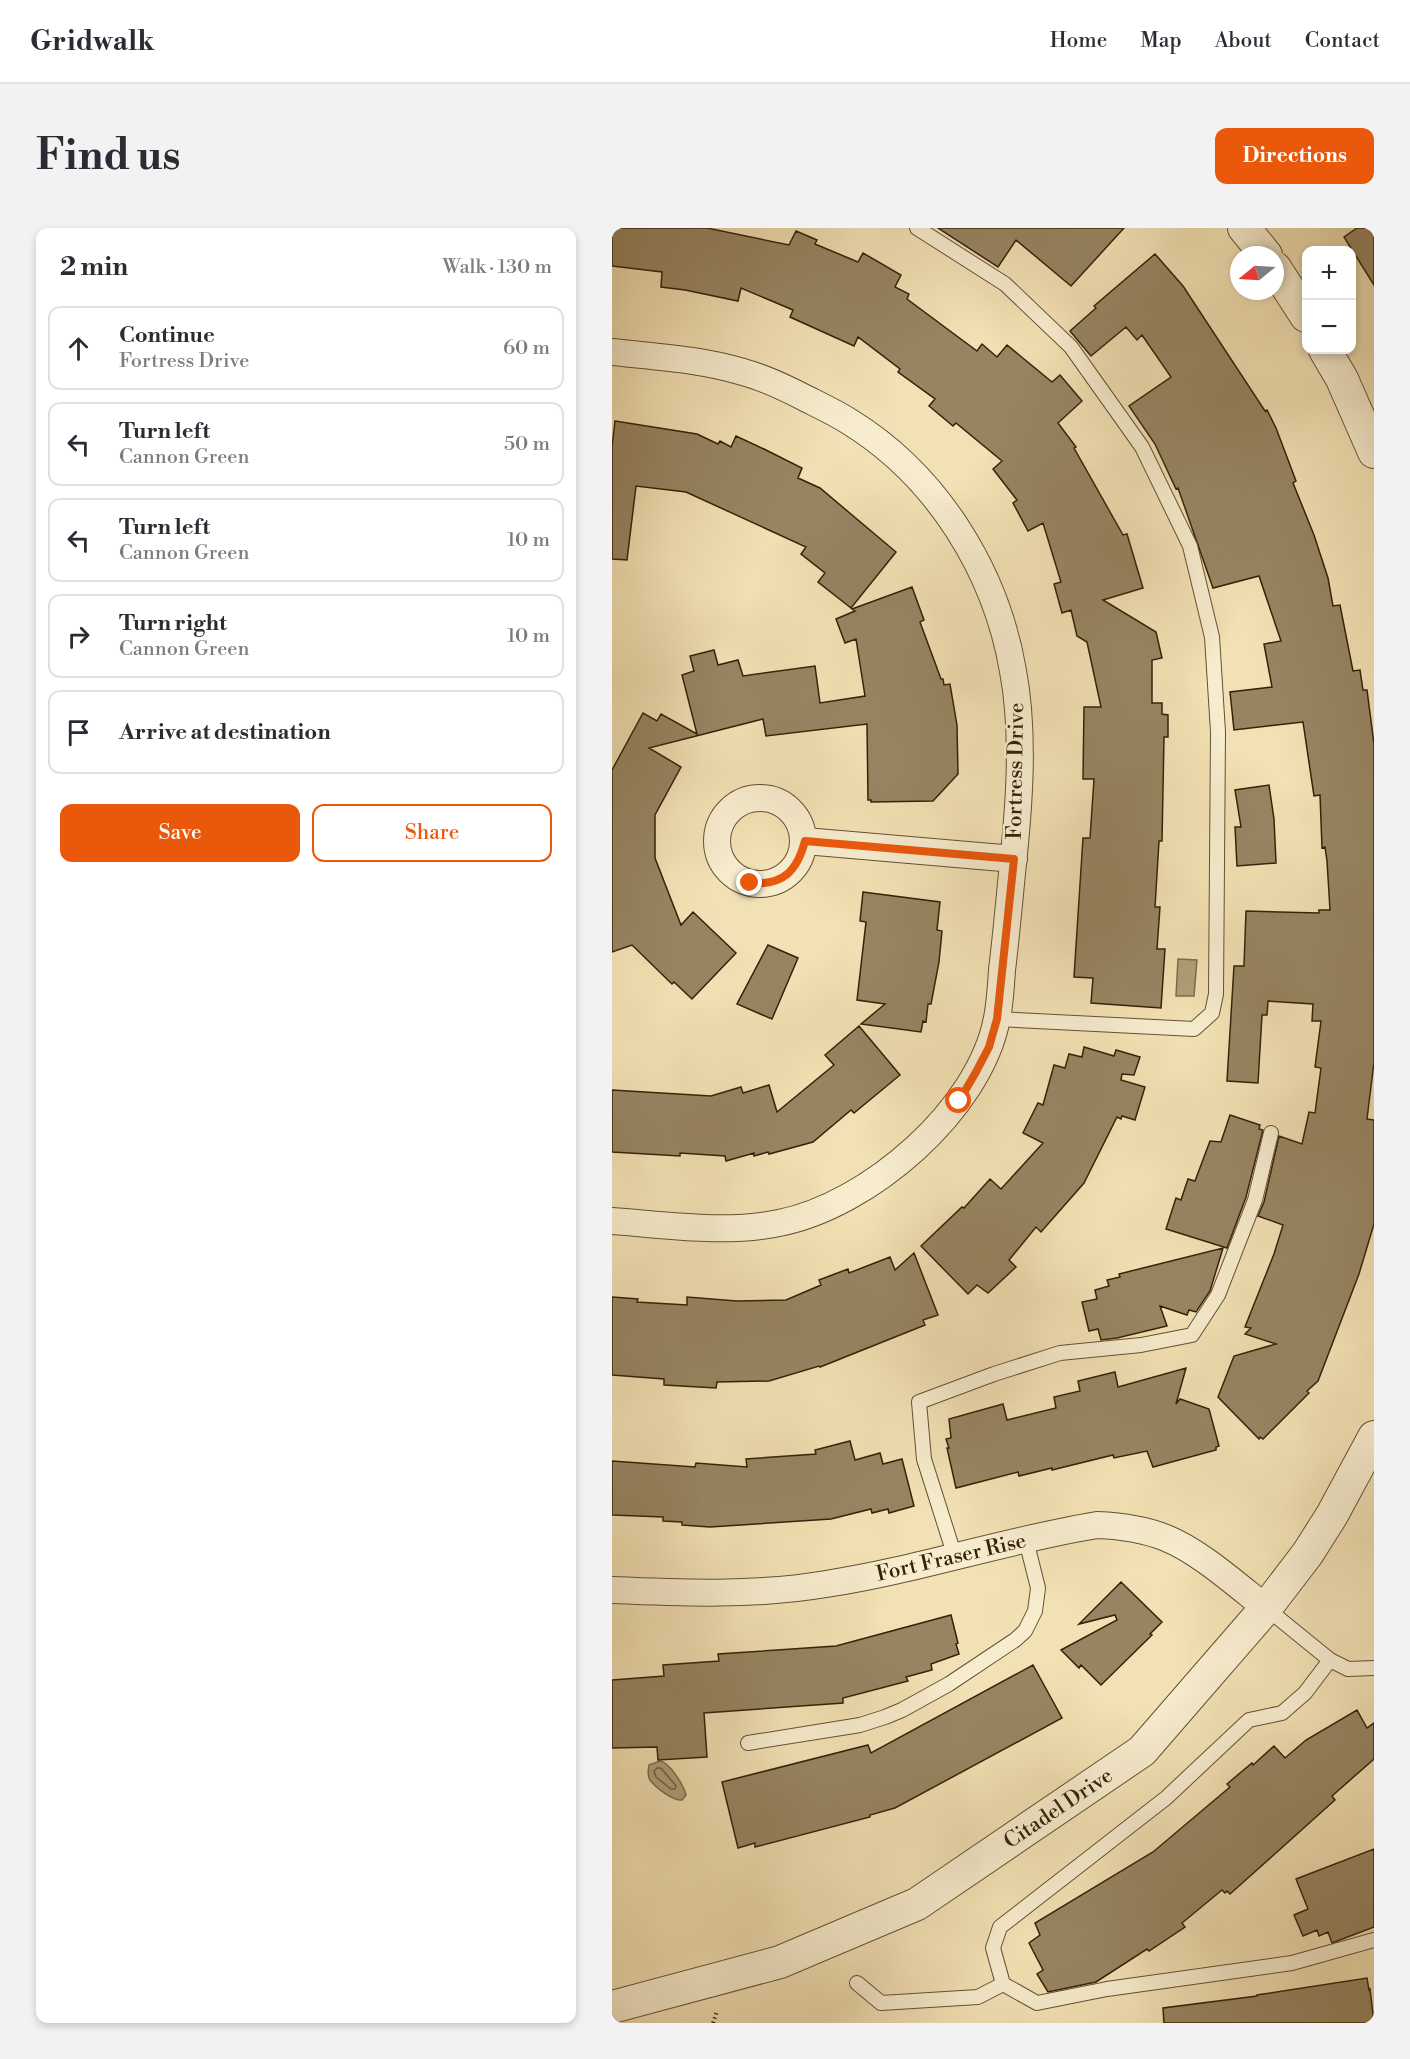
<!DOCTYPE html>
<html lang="en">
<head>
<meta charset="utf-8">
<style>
	:root { --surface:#fff; --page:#f2f2f3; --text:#2b2b33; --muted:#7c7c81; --line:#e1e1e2; --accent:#ea580c }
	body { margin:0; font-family:"Libre Bodoni",serif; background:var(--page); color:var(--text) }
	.controls { position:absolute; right:18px; top:18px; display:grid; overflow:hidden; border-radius:12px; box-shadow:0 3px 9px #0003 }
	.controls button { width:54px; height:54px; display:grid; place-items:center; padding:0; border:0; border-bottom:2px solid var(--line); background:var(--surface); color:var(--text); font:30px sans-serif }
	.compass { position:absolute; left:618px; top:18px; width:54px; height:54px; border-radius:50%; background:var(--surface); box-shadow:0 3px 9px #0003; rotate:252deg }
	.stop { position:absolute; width:18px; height:18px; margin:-14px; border:4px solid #ea580c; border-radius:50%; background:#fff }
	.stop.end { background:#ea580c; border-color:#fff; box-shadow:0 2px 6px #0008 }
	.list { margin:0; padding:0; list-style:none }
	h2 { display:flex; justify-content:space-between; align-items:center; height:78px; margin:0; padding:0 24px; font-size:26px }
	h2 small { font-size:20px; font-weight:400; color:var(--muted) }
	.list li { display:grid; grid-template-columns:39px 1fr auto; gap:18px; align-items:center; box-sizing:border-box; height:84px; margin:0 12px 12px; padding:0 12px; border:2px solid var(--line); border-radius:12px }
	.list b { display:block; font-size:22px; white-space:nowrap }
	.list p { margin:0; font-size:20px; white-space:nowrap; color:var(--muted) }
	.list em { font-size:20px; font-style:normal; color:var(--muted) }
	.actions { display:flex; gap:12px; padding:18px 24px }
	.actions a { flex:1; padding:14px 0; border:2px solid var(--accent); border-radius:12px; text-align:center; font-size:21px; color:var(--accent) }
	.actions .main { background:var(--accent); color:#fff }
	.icon { flex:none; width:33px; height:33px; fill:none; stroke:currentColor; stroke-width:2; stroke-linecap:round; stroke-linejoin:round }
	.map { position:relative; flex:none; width:762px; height:1795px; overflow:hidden; border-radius:12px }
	header { display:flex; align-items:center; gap:36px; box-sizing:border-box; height:84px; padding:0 30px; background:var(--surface); border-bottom:2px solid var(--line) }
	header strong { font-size:28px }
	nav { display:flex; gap:33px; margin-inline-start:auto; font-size:21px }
	.intro { display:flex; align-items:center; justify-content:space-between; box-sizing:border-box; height:144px; padding:0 36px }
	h1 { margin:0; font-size:42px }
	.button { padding:15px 27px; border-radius:12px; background:var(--accent); color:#fff; font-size:21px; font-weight:700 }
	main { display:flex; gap:36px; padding:0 36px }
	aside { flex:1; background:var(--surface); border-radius:12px; box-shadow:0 3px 9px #0003 }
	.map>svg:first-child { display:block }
	.water { fill:#b1a07a; stroke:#7f6d4d; stroke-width:1.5 }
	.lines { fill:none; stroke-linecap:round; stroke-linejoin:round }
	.shore { stroke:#726042; stroke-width:1.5 }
	.building { fill:#978562; stroke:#34210a; stroke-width:1.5 }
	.service-casing { stroke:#645134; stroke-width:16 }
	.minor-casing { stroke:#645134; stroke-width:28 }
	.tertiary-casing { stroke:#645134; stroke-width:34 }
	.path { stroke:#34210a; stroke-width:4; stroke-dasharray:1.5 3; stroke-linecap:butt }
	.service { stroke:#f7ecce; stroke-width:14 }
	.minor { stroke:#f7ecce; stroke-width:26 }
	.tertiary { stroke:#f7ecce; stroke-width:32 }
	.route { stroke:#ea580c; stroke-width:8 }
	.labels { text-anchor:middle; stroke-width:5; stroke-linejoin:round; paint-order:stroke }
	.street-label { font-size:21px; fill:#34210a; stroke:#f7ecce }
</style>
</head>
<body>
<header>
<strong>Gridwalk</strong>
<nav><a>Home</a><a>Map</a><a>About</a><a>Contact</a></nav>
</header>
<div class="intro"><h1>Find us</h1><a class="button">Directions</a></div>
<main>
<aside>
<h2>2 min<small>Walk · 130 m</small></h2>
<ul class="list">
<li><svg class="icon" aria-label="ahead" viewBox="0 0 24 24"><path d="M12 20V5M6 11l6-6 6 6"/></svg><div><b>Continue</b><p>Fortress Drive</p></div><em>60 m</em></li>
<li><svg class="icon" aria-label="left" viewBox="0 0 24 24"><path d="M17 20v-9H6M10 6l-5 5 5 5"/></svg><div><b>Turn left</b><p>Cannon Green</p></div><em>50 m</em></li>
<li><svg class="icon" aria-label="left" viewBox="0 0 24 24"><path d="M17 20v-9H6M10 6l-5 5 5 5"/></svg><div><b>Turn left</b><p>Cannon Green</p></div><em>10 m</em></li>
<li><svg class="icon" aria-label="right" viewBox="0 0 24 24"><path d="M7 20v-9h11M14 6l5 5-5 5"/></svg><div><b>Turn right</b><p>Cannon Green</p></div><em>10 m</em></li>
<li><svg class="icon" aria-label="arrive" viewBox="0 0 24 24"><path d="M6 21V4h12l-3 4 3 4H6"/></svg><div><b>Arrive at destination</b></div></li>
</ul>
<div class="actions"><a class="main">Save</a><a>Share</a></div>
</aside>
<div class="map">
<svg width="762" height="1795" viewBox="0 0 762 1795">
	<rect width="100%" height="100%" fill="#f2e1b4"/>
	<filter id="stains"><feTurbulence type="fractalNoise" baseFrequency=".00333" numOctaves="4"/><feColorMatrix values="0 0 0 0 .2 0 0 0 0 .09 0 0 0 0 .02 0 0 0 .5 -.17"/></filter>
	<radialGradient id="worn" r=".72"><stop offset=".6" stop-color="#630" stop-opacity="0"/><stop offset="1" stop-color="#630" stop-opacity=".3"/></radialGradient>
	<path class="water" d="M566 731 585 732 582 768H564Z
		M48 1533C58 1535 71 1556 74 1567L70 1572C61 1573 44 1560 38 1552 35 1547 36 1542 37 1537Z"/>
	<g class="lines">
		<path class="shore" d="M45 1540H49L64 1558 63 1561H59L44 1549 42 1543Z"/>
	</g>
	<path class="building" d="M0 0H95L177 17 184 3 205 12 203 16 246 34 251 25 289 47 283 59 297 66 295 71 365 123 370 116 385 129 395 117 440 154 448 147 470 173 446 195 464 219 462 220 511 307 515 306 531 360 491 372 544 404 550 430 540 432V475H550V486L556 487V509H552L550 613H547L543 679H548L545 721H553L549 780 479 775 481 750 462 749 471 610H478L482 551H471L472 479H489L475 414 465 408 459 382 450 385 442 356 449 354 431 295 416 303 401 275 405 272 381 241 390 233 344 195 341 198 317 178 323 171 286 144 288 141 246 109 242 118 178 89 181 82 129 60 126 73 73 62 49 59 50 44 0 38Z
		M326 0H512L459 58 404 12 386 39Z
		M745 0H762V57L732 9Z
		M543 26 571 58 653 183 655 182 664 200 684 253 681 255 702 307 716 350 721 378 728 377 741 443 748 442 751 462H755L762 516V834L755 891 762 892V996L747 1046 706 1153 695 1163 697 1165 651 1211 648 1209 647 1211 606 1169 622 1128 664 1116 633 1106 639 1100 633 1099 662 1026 671 997 646 988 652 974 667 908 690 916 697 884 703 885 709 840 703 839 709 793H700L701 776 656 773 655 787H650L646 855 615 853 622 738H632L634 683 707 685V682H718L715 633 713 619 710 620 708 567 702 568 691 494 622 502 618 464 660 459 652 416 669 413 647 348 601 360 566 260 564 261 543 216 517 178 559 149 530 107 525 112 514 99 479 128 458 103 484 80 482 78Z
		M3 193 85 206 106 216 108 213 119 219 124 208 152 221 190 240 186 250 208 260 284 324 239 380 206 354 213 345 189 326 194 319 74 264 24 258 15 332 0 331V219Z
		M300 359 312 392 308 394 329 451H331L332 457 338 456 345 497 346 546 321 573 259 574V572H256L255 496 154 508 151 491 37 520 69 539 43 587V630L69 697 81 684 124 725 80 771 62 754 60 756 20 717 0 724V542L31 485 45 493 49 486 85 506 70 447 82 443 78 428 102 422 106 437 126 432 131 448 203 438 208 475 253 468 244 411 233 415 224 391 243 383 240 381Z
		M657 557 662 591 664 635 625 638 623 599H629L623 562Z
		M251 664 328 674 325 702 330 703 327 734 319 776H316L314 794 311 793 309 804 249 796 273 776 245 772 254 694 248 693Z
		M156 717 186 730 160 791 125 776Z
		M247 798 288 847 242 885 239 882 201 914 157 926 156 924 142 928V925L114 933 113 928 68 925V928L0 924V862L99 868 129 859 131 865 157 857 165 884 222 837 213 827Z
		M472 819 502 828 504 822 528 829 522 847 510 846 509 852 533 859 523 892 510 888 509 891 505 889 472 955 429 1004 424 999 397 1032 404 1039 376 1065 365 1057 356 1066 309 1018 350 979 352 980 378 951 389 961 431 915 411 905 426 875 431 877 442 837 453 840 457 826 470 829Z
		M618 887 648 897 647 901 651 902 634 969 615 1020 554 1001 564 970 569 972 576 951 583 953 598 913 609 914Z
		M611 1020 598 1063 584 1084 577 1082 575 1087 548 1078 555 1098 505 1110 489 1112 486 1101 477 1103 470 1074 485 1071 483 1062 497 1058 495 1052 508 1049 507 1046Z
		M302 1025 326 1087 311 1092 313 1097 208 1139 207 1138 157 1153 105 1154 104 1160 52 1157V1151L0 1147V1069L26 1071 25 1074 75 1077V1069L125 1073 174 1072 209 1057 207 1052 236 1041 237 1045 278 1029 283 1042Z
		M574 1140 564 1176 568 1171 597 1181 607 1218 604 1219V1222L541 1239 535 1223 502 1230 501 1227 440 1242V1240L407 1248 406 1244 344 1260 335 1220H337L334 1211 339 1210 337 1191 391 1176 395 1192 444 1180 442 1169 468 1163 466 1153 503 1144 506 1159Z
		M238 1213 243 1232 268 1225 271 1236 290 1231 302 1278 277 1285 276 1281 260 1285 259 1281 219 1291 98 1299 70 1297V1294L51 1293V1289L0 1287V1233L83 1239 84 1235 135 1239 134 1231 204 1226 203 1222Z
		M509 1354 550 1394 538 1406 540 1407 489 1457 469 1437 467 1440 449 1422 505 1392 503 1387 467 1396Z
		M339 1387 346 1415 344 1416 347 1426 319 1436 320 1442 294 1449 296 1453 231 1470V1475L92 1485 95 1529 46 1532 45 1519 0 1520V1452L52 1448 51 1437 107 1433 106 1426 224 1418Z
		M421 1437 450 1490 283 1580 258 1587V1589L143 1619V1615L126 1620 110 1554 256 1517 259 1525Z
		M745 1482 755 1500 762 1495V1531L720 1568 723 1572 618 1666 615 1663 613 1665 610 1662 570 1695 573 1699 537 1723 535 1721 484 1754 436 1764 425 1746 431 1742 417 1715 428 1707 423 1695 541 1624 618 1559 615 1556 640 1535 641 1537 662 1518 673 1530 694 1512Z
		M762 1621V1699L720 1715 716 1704 707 1708 705 1702 691 1708 682 1687 696 1681 684 1651Z
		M755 1750 757 1762 758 1761 762 1795H552L551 1780 645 1768V1767Z"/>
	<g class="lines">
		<g class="service-casing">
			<path id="service" d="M305 0 393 56 459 119 530 219 578 318 600 409 606 504 604 766 600 785 582 801 385 791
				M343 1329 312 1231 307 1174 382 1146 448 1125 529 1117 580 1107 606 1067 643 972 659 905
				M654 1380 718 1432
				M762 1440 736 1441 718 1432 693 1465 670 1485 637 1492 554 1570 388 1699 381 1720 391 1756 425 1775 495 1761 680 1735 762 1712
				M136 1515 248 1497 273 1489 290 1482 337 1456 403 1412 413 1403 423 1383 426 1360 414 1312
				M245 1755 269 1775 366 1769 391 1756"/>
		</g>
		<g class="minor-casing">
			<path id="minor" d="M0 124C44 129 88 131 131 144 153 150 174 160 195 171 209 178 224 185 238 194 325 248 384 343 401 443 413 507 407 581 400 645 397 677 394 709 390 742 389 758 388 775 385 790 368 882 256 978 167 995 113 1006 55 997 0 993
				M105 613a43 43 0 1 1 86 0a43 43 0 1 1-86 0Z
				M193 613 402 631
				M0 1362C71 1365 143 1368 214 1356 305 1342 394 1312 485 1297 509 1298 532 1301 554 1310 587 1323 626 1358 654 1380"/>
		</g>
		<g class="tertiary-casing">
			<path id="tertiary" d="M632 0 654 27
				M663 40 694 88
				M713 122 730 151 762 224
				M0 1779 168 1734 305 1676 530 1523 654 1380 696 1325 720 1287 762 1209"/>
		</g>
		<path class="path" d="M101 1795 105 1783"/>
		<use href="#service" class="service"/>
		<use href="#minor" class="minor"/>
		<use href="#tertiary" class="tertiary"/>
	</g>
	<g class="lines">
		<path class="route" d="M138 655C171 658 185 643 193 613L402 631 385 791 377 819 364 844 347 873"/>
	</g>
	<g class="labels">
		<g class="street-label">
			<text transform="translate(403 543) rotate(-89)" y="7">Fortress Drive</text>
			<text transform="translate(339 1329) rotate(-13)" y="7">Fort Fraser Rise</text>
			<text transform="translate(446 1580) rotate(-34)" y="7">Citadel Drive</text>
		</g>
	</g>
	<rect width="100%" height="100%" filter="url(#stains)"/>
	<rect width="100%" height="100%" fill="url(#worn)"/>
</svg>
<div class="controls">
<button>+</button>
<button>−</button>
</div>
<svg class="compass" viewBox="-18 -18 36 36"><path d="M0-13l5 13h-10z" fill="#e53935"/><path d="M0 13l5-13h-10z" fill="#7c7c81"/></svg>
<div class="stop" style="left:347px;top:873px"></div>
<div class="stop end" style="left:138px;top:655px"></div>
</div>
</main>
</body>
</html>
